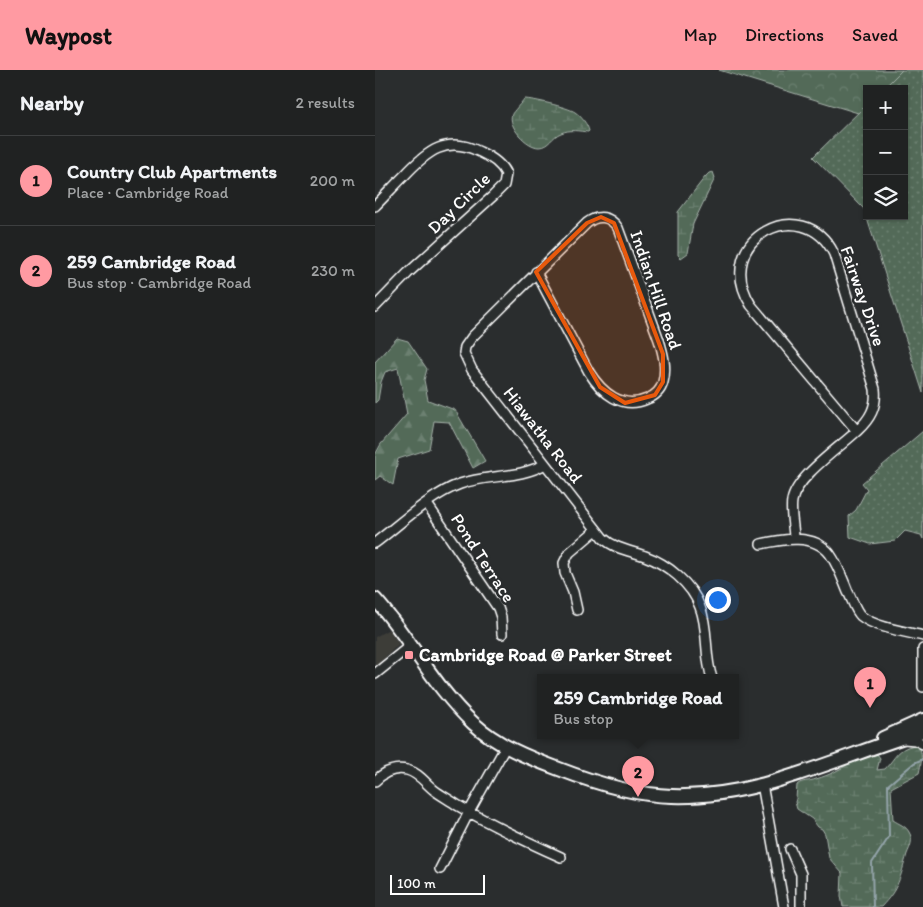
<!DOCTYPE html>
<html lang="en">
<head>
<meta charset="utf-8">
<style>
	:root { --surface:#202222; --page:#282a2a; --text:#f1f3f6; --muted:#a2a4a5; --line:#3d3f40; --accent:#ff9aa2 }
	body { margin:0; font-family:Itim,sans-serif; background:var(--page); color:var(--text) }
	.controls { position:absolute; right:15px; top:15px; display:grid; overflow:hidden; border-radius:0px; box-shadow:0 1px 4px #0004 }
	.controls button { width:45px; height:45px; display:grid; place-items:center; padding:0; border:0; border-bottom:1px solid var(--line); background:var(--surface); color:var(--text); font:25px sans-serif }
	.scale { position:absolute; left:15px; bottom:12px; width:95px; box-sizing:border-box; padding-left:5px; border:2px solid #fff; border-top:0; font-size:14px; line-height:18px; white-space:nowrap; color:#fff; -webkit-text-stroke:4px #2a2d2e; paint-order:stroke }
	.you { position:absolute; left:342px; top:529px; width:18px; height:18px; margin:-12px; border:4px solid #fff; border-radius:50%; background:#1a73e8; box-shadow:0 0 0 8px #1a73e833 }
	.badge { display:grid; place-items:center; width:32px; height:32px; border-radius:50%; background:var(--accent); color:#111; font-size:16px; font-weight:700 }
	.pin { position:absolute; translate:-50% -41px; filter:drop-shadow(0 1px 2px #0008) }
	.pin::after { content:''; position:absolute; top:26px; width:18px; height:15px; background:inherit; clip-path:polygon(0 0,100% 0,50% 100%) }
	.popup { position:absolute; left:162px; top:604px; width:202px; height:65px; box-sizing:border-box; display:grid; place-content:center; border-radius:0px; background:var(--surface); filter:drop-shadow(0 1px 4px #0005); font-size:16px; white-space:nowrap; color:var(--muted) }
	.popup b { font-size:19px; color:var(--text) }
	.popup::after { content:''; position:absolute; left:50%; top:100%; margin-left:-10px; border:10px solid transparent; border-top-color:var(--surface) }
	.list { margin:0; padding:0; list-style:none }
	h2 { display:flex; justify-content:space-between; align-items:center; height:65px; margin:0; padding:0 20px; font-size:21px }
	h2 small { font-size:16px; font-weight:400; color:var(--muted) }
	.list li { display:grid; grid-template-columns:32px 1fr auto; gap:15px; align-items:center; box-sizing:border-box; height:90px; padding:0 20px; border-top:1px solid var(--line) }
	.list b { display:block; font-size:19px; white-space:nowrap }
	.list p { margin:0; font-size:16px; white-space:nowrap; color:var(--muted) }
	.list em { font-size:16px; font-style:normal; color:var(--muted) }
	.icon { flex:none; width:28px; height:28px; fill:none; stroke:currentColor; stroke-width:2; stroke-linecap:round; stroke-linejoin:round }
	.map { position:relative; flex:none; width:548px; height:837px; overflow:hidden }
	header { display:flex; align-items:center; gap:30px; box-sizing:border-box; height:70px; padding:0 25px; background:var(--accent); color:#111 }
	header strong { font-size:24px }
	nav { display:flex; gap:28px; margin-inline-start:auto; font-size:18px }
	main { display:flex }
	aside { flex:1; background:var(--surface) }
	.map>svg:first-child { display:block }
	.built { fill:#3c3c38 }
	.grass { fill:url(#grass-dots); stroke:#a8b4ac }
	.forest { fill:url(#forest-firs); stroke:#a8b4ac }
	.wetland { fill:url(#wetland-marsh); stroke:#a8b4ac }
	.park { fill:url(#park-crowns); stroke:#a8b4ac }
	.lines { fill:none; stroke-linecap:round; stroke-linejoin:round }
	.stream { stroke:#94a4aa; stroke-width:2 }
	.minor-casing { stroke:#fff; stroke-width:12 }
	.highway-casing { stroke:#fff; stroke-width:16 }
	.minor { stroke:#2a2d2e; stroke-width:9 }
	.highway { stroke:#2a2d2e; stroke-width:12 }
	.marked { fill:#e8590c; fill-opacity:0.2; stroke:#e8590c; stroke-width:4; stroke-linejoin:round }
	.poi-dot { fill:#ff9aa2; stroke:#2a2d2e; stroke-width:2 }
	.labels { text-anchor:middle; stroke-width:5; stroke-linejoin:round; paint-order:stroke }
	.street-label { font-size:18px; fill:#fff; stroke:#2a2d2e }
	.poi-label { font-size:18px; font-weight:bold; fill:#fff; stroke:#2a2d2e; text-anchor:start }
</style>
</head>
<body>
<header>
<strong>Waypost</strong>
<nav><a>Map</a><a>Directions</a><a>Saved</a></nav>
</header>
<main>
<aside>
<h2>Nearby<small>2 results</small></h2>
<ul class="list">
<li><span class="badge">1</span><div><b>Country Club Apartments</b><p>Place · Cambridge Road</p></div><em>200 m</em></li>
<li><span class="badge">2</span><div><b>259 Cambridge Road</b><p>Bus stop · Cambridge Road</p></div><em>230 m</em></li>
</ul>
</aside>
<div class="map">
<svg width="548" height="837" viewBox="0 0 548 837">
	<defs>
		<pattern id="grass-dots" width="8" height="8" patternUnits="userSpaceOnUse" patternTransform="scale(1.25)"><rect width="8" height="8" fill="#526a58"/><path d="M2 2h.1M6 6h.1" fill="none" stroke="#6c8071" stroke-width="1.8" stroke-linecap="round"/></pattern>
		<pattern id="forest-firs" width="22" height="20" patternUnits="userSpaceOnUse" patternTransform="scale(1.25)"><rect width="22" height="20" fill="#526a58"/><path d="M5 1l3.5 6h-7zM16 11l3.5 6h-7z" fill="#6c8071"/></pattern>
		<pattern id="wetland-marsh" width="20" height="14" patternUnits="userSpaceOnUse" patternTransform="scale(1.25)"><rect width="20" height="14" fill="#526a58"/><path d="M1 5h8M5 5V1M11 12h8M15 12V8" fill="none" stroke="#6c8071"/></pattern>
		<pattern id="park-crowns" width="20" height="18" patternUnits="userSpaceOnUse" patternTransform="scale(1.25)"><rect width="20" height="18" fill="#526a58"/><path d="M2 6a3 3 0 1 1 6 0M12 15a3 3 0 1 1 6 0" fill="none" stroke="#6c8071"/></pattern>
	</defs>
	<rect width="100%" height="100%" fill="#2a2d2e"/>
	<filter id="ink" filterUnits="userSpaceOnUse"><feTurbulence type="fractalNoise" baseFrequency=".02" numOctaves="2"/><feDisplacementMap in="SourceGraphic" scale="10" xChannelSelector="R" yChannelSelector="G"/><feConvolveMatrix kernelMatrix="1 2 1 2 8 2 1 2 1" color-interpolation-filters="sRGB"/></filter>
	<g filter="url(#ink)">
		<path class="built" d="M14 559 24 574 0 597V567Z"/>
		<path class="grass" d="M527 0H548V323L489 139 438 87 492 34V146H529V19H508Z
			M548 361V469L546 465 530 461 520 471 495 474 475 467 474 446 481 440 492 419 487 413Z"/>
		<path class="forest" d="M22 268 33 271 52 299 49 310 53 330 80 340 110 391 98 398 74 352 59 351 54 379 23 389 18 415 5 406 0 410V385L6 374 32 344 23 298 10 302 6 312 3 330 0 333V292Z"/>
		<path class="wetland" d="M149 29C158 29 192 37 200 42 206 46 213 55 214 61L213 62C204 61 195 59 186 63 177 66 174 77 164 77 152 77 132 56 137 44 137 43 148 31 149 29Z
			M338 102 340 108 318 154 313 183 306 188 303 185V142L330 107 334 103Z
			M539 675 545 678C548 687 546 694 544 703L516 718 518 750C524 754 531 756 534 762 539 770 535 777 532 784 525 808 524 818 506 837H468L466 826 467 803 454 788 450 764 447 759 443 757 437 749 422 739 420 732 421 729 422 715C427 710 434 712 441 709 448 707 456 704 463 700 474 695 489 681 502 684L505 688 502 700 510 699C521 687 522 679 539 675Z"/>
		<path class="park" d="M344 0H527L508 19H492V34L483 43Z"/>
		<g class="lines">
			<path class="stream" d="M498 837 497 793 514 767 513 715 539 693 548 689"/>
			<g class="minor-casing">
				<path id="minor" d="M0 136C10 126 19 116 29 106 52 81 72 65 105 82 116 87 126 93 131 104L129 115 118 126 33 203 0 237
					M161 202 214 302C227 323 247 340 272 329 280 326 286 320 288 312 292 298 288 283 284 270L243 158C235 146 223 144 212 153L97 267 90 277 89 283 97 300 228 468C240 479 256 481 270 486 292 494 317 514 325 537 334 559 329 586 337 608
					M52 434 123 538 126 547 127 564
					M419 469C419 457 415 443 417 431 421 407 464 378 482 361L376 235C335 169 429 121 459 184L500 319C502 337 495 349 482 361
					M0 473C25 454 55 425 85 414 113 404 144 409 170 394
					M386 474C408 469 439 463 455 484 463 495 468 510 473 522 477 529 480 540 486 546 499 557 531 562 548 566
					M202 540 198 522 190 503 189 493 194 483 221 460
					M548 579V617
					M0 604 36 575
					M529 669 540 670 548 674
					M0 711C9 702 19 697 32 700 44 703 50 713 59 720 67 726 75 730 82 735 116 755 150 771 186 787
					M387 714 409 837
					M415 779 426 804V837
					M65 799 94 742 131 676"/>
			</g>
			<g class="highway-casing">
				<path id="highway" d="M0 529C35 568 59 617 98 653 123 676 154 688 184 699 220 713 258 725 297 726 383 729 467 685 548 661
					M508 668 548 650"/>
			</g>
			<use href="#minor" class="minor"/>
			<use href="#highway" class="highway"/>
		</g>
	</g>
	<path class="marked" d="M226 147 239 153 288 284V312L280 325 250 333 225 317 161 202 212 153Z"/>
	<rect class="poi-dot" x="29" y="580" width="10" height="10" rx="2.5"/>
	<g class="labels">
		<g class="street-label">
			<text transform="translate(84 133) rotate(-44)" y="6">Day Circle</text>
			<text transform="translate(281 220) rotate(71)" y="6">Indian Hill Road</text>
			<text transform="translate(488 226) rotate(71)" y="6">Fairway Drive</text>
			<text transform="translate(168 365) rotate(52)" y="6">Hiawatha Road</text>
			<text transform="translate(108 488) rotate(57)" y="6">Pond Terrace</text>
		</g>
		<g class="poi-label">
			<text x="44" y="591">Cambridge Road @ Parker Street</text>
		</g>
	</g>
</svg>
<div class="controls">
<button>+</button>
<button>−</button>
<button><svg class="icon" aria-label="layers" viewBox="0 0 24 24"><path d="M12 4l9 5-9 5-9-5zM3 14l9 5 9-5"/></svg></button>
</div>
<div class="scale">100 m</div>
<div class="you"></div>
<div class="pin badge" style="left:495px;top:638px">1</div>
<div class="pin badge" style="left:263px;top:727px">2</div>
<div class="popup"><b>259 Cambridge Road</b>Bus stop</div>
</div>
</main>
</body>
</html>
